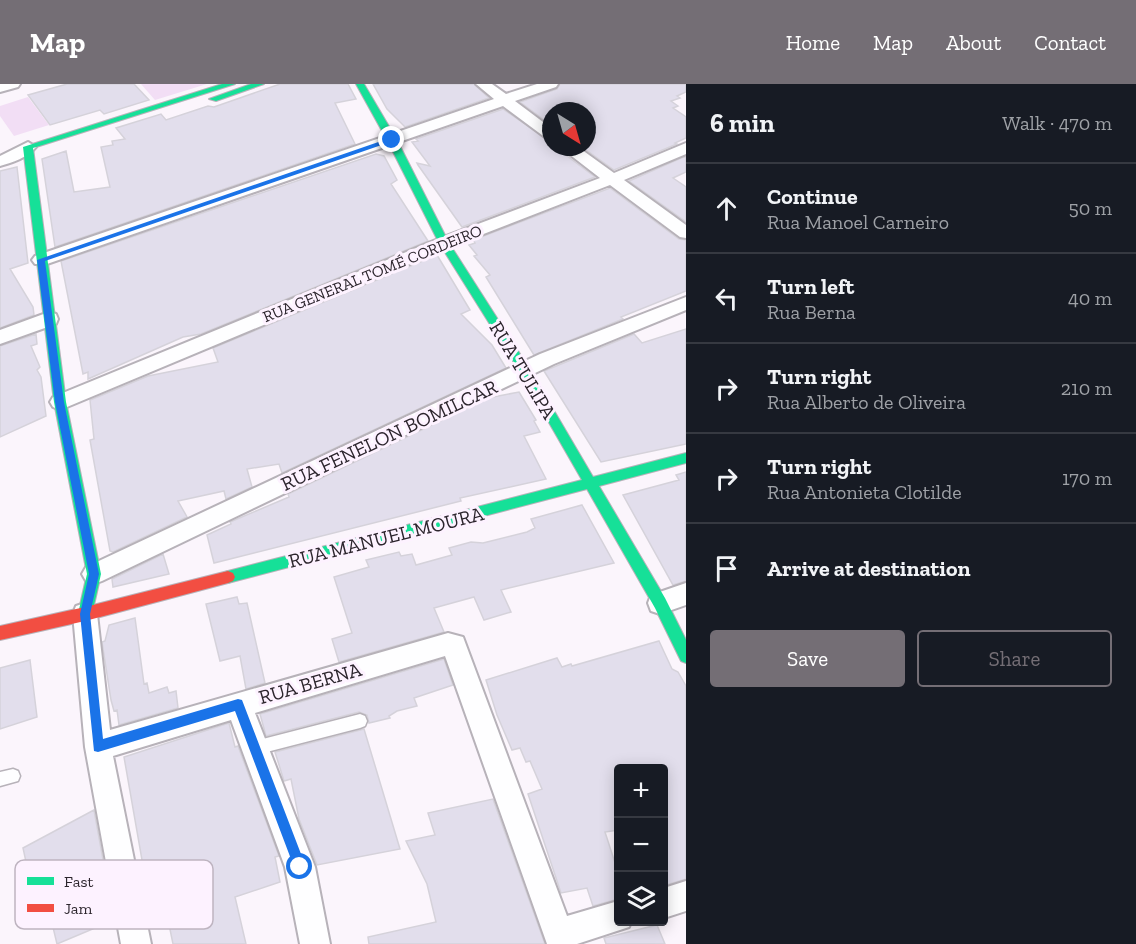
<!DOCTYPE html>
<html lang="en">
<head>
<meta charset="utf-8">
<style>
	:root { --surface:#171b24; --page:#242831; --text:#f1f3f6; --muted:#9ea1a6; --line:#363941; --accent:#746e75 }
	body { margin:0; font-family:"Zilla Slab",serif; background:var(--page); color:var(--text) }
	.controls { position:absolute; right:18px; bottom:18px; display:grid; overflow:hidden; border-radius:6px; box-shadow:0 3px 15px #0003 }
	.controls button { width:54px; height:54px; display:grid; place-items:center; padding:0; border:0; border-bottom:2px solid var(--line); background:var(--surface); color:var(--text); font:30px sans-serif }
	.compass { position:absolute; left:542px; top:18px; width:54px; height:54px; border-radius:50%; background:var(--surface); box-shadow:0 3px 15px #0003; rotate:143deg }
	.stop { position:absolute; width:18px; height:18px; margin:-14px; border:4px solid #1a73e8; border-radius:50%; background:#fff }
	.stop.end { background:#1a73e8; border-color:#fff; box-shadow:0 2px 6px #0008 }
	.list { margin:0; padding:0; list-style:none }
	h2 { display:flex; justify-content:space-between; align-items:center; height:78px; margin:0; padding:0 24px; font-size:26px }
	h2 small { font-size:20px; font-weight:400; color:var(--muted) }
	.list li { display:grid; grid-template-columns:39px 1fr auto; gap:18px; align-items:center; box-sizing:border-box; height:90px; padding:0 24px; border-top:2px solid var(--line) }
	.list b { display:block; font-size:22px; white-space:nowrap }
	.list p { margin:0; font-size:20px; white-space:nowrap; color:var(--muted) }
	.list em { font-size:20px; font-style:normal; color:var(--muted) }
	.actions { display:flex; gap:12px; padding:18px 24px }
	.actions a { flex:1; padding:14px 0; border:2px solid var(--accent); border-radius:6px; text-align:center; font-size:21px; color:var(--accent) }
	.actions .main { background:var(--accent); color:#fff }
	.icon { flex:none; width:33px; height:33px; fill:none; stroke:currentColor; stroke-width:2; stroke-linecap:round; stroke-linejoin:round }
	.map { position:relative; flex:none; width:686px; height:860px; overflow:hidden }
	header { display:flex; align-items:center; gap:36px; box-sizing:border-box; height:84px; padding:0 30px; background:var(--accent); color:#fff }
	header strong { font-size:28px }
	nav { display:flex; gap:33px; margin-inline-start:auto; font-size:21px }
	main { display:flex }
	aside { flex:1; background:var(--surface) }
	.map>svg:first-child { display:block }
	.green { fill:#f2def5 }
	.building { fill:#e2deec; stroke:#d5d2da; stroke-width:1.5 }
	.lines { fill:none; stroke-linecap:round; stroke-linejoin:round }
	.lane-casing { stroke:#b7b2b9; stroke-width:3 }
	.street-casing { stroke:#b7b2b9; stroke-width:4 }
	.fast-casing { stroke:#b7b2b9; stroke-width:2 }
	.jam-casing { stroke:#b7b2b9; stroke-width:2 }
	.lane { fill:#fefeff; fill-rule:evenodd }
	.street { fill:#fefeff; fill-rule:evenodd }
	.fast { fill:#16e098; fill-rule:evenodd }
	.jam { fill:#f24e42; fill-rule:evenodd }
	.route { fill:#1a73e8 }
	.labels { text-anchor:middle; stroke-width:6; stroke-linejoin:round; paint-order:stroke }
	.far-street-label { font-size:16px; fill:#2c252d; stroke:#fdf2ff }
	.street-label { font-size:20px; fill:#2c252d; stroke:#fdf2ff }
	.key { fill:#fdf2ff; stroke:#beb4c0; stroke-width:1.5 }
	.key-label { font-size:16px; fill:#2c252d }
</style>
</head>
<body>
<header>
<strong>Map</strong>
<nav><a>Home</a><a>Map</a><a>About</a><a>Contact</a></nav>
</header>
<main>
<div class="map">
<svg width="686" height="860" viewBox="0 0 686 860">
	<rect width="100%" height="100%" fill="#fbf5fc"/>
	<path class="green" d="M141 0H207L155 16Z
		M28 13 49 41 14 52 0 32V22Z"/>
	<path class="building" d="M67 0H134L149 16 104 30 100 26 50 41 28 11Z
		M280 0H348L356 15 335 19 355 60 55 163 42 75 66 67 74 108 110 103 101 63 113 61 112 57 125 55 116 44 161 30 166 36 208 22 214 23Z
		M373 0H474L489 14 405 43 387 25Z
		M560 0H686V8L677 12 680 14 671 17 678 22 673 24 686 33V54L675 59 677 60 614 86 582 63H587V27H551V41L520 18 557 5Z
		M503 25 551 58V63H555L595 93 462 143 418 81 417 79 430 82 412 58 418 57 416 55Z
		M376 70 384 72 397 96 391 100 428 157 201 250 183 253 88 295V288L83 290 61 177Z
		M686 72V88L673 94 686 103V138L629 97Z
		M17 83 28 179 10 185 33 223 34 231 0 244V87Z
		M610 104 679 155 686 156V207L621 233 623 235 534 271 486 193 490 191 474 172 477 171 469 161 475 159 473 156Z
		M437 171 470 226 461 230 492 261 506 284 282 389 279 380 247 385 252 403 226 415 224 407 178 417 187 433 113 468 110 467 90 356 94 355 90 316 148 292 218 278 213 264Z
		M686 245V360L601 378 544 287 634 250 642 259Z
		M36 250 37 260 31 262 40 283 37 286 41 293 46 332 0 353V262Z
		M519 308 536 336 534 337 540 348 524 352 546 395 460 414 461 417 214 479 207 451 231 440 230 438 289 413 288 410 488 314Z
		M686 388V497L673 501 623 411 679 396 676 391Z
		M582 421 614 479 501 506 511 528 484 536 474 513 434 524 444 548 339 578 332 555 352 549 334 493 369 483 366 476 399 468 401 472 412 470 416 481 452 471 449 464 471 458 483 459 527 448 535 444 531 435Z
		M163 470 169 490 113 503 112 495Z
		M237 513 239 520 247 519 265 599 246 605 240 572 220 577 206 520Z
		M135 534 144 600 147 599 149 609 167 603 169 609 176 607 178 624 119 641 117 626 114 627 111 616 102 558 105 557 109 541Z
		M659 557 672 585 678 588 686 602V795L663 802V684H618V746L605 748 618 788V815L593 822 587 804 561 809 528 710 542 705 530 677 526 678 520 664 512 666 497 631 486 596 557 574 562 583 571 580 572 582Z
		M444 575 453 601 414 614 417 622 397 627 389 632 390 634 369 639 367 631 359 628 266 652 260 630Z
		M30 576 37 633 0 645V584Z
		M229 639 235 663 238 662 279 772 275 773 280 798 235 813 246 860H173L163 811 149 816 124 673Z
		M364 645 400 765 317 781 299 735 291 695 284 697 275 668Z
		M493 715 545 860H369L368 853 436 838 427 800 406 757 435 751 428 729Z
		M94 726 114 836 57 860 52 839 44 843 36 798 31 801 23 764Z
		M657 841 665 860H606L604 854Z"/>
	<g class="lines">
		<g class="lane-casing">
			<path id="lane" d="M360 630 365 632 367 637 365 642 360 644 255 671 250 669 248 664 250 659 255 657Z
				M13 685 18 687 20 692 18 697 0 702V688Z"/>
		</g>
		<g class="street-casing">
			<path id="street" d="M0 0H20L18 3 0 8Z
				M476 0H492L506 10 537 0H558L556 3 515 17 551 44V56L546 54 503 22 47 180H35L32 176 35 172 494 15Z
				M28 58 36 63C27 74 13 78 0 82V72Z
				M686 59V70L624 96 686 141V154L680 153 610 101 450 163 67 323 60 326 53 323 50 318 53 313 438 155 600 94 560 63H578L614 89Z
				M686 213V226L554 280 102 497 94 500 86 497 82 490 86 483 540 270Z
				M49 228 56 230 58 235 56 240 0 260V246Z
				M686 499V521L660 530 651 527 648 519 651 511Z
				M85 519 94 522 97 530 110 646 448 549 463 553 567 832 618 817V838H631L629 843 577 860H547L445 572 255 629 315 783 330 860H300L285 783 231 636 113 672 151 860H121L85 663 73 530 76 522Z
				M686 797V827L664 834V804Z"/>
		</g>
		<g class="fast-casing">
			<path id="fast" d="M222 0H235L33 64 66 318 101 490 92 530 90 535 85 537 80 535 78 530 87 490 54 318 23 63Z
				M251 0H264L216 17 209 15Z
				M356 0H364L397 56 449 159 529 284 593 393 686 369V379L599 402 665 514 686 556V579L681 577 655 524 587 405 228 499 223 497 221 493 223 489 228 487 582 396 521 290 439 159 387 56Z"/>
		</g>
		<g class="jam-casing">
			<path id="jam" d="M228 487 233 489 235 493 233 497 228 499 85 537 0 556V542L85 523Z"/>
		</g>
		<use href="#lane" class="lane"/>
		<use href="#street" class="street"/>
		<use href="#fast" class="fast"/>
		<use href="#jam" class="jam"/>
	</g>
	<path class="route" d="M390 54 396 56 45 177 64 318 99 490 90 530 103 655 238 615 242 616 306 783 304 787 300 789 295 787 294 783 235 627 98 668 94 667 80 530 89 490 55 318 37 176Z"/>
	<g class="labels">
		<g class="far-street-label">
			<text transform="translate(372 189) rotate(-22)" y="6">RUA GENERAL TOMÉ CORDEIRO</text>
		</g>
		<g class="street-label">
			<text transform="translate(523 286) rotate(59)" y="7">RUA TULIPA</text>
			<text transform="translate(389 351) rotate(-25)" y="7">RUA FENELON BOMILCAR</text>
			<text transform="translate(386 453) rotate(-14)" y="7">RUA MANUEL MOURA</text>
			<text transform="translate(310 599) rotate(-16)" y="7">RUA BERNA</text>
		</g>
	</g>
	<rect x="15" y="776" width="198" height="69" rx="9" class="key"/>
	<rect x="27" y="793" width="27" height="8" fill="#16e098"/>
	<rect x="27" y="820" width="27" height="8" fill="#f24e42"/>
	<g class="key-label">
		<text x="64" y="803">Fast</text>
		<text x="64" y="830">Jam</text>
	</g>
</svg>
<div class="controls">
<button>+</button>
<button>−</button>
<button><svg class="icon" aria-label="layers" viewBox="0 0 24 24"><path d="M12 4l9 5-9 5-9-5zM3 14l9 5 9-5"/></svg></button>
</div>
<svg class="compass" viewBox="-18 -18 36 36"><path d="M0-13l5 13h-10z" fill="#e53935"/><path d="M0 13l5-13h-10z" fill="#9ea1a6"/></svg>
<div class="stop" style="left:300px;top:783px"></div>
<div class="stop end" style="left:392px;top:56px"></div>
</div>
<aside>
<h2>6 min<small>Walk · 470 m</small></h2>
<ul class="list">
<li><svg class="icon" aria-label="ahead" viewBox="0 0 24 24"><path d="M12 20V5M6 11l6-6 6 6"/></svg><div><b>Continue</b><p>Rua Manoel Carneiro</p></div><em>50 m</em></li>
<li><svg class="icon" aria-label="left" viewBox="0 0 24 24"><path d="M17 20v-9H6M10 6l-5 5 5 5"/></svg><div><b>Turn left</b><p>Rua Berna</p></div><em>40 m</em></li>
<li><svg class="icon" aria-label="right" viewBox="0 0 24 24"><path d="M7 20v-9h11M14 6l5 5-5 5"/></svg><div><b>Turn right</b><p>Rua Alberto de Oliveira</p></div><em>210 m</em></li>
<li><svg class="icon" aria-label="right" viewBox="0 0 24 24"><path d="M7 20v-9h11M14 6l5 5-5 5"/></svg><div><b>Turn right</b><p>Rua Antonieta Clotilde</p></div><em>170 m</em></li>
<li><svg class="icon" aria-label="arrive" viewBox="0 0 24 24"><path d="M6 21V4h12l-3 4 3 4H6"/></svg><div><b>Arrive at destination</b></div></li>
</ul>
<div class="actions"><a class="main">Save</a><a>Share</a></div>
</aside>
</main>
</body>
</html>
